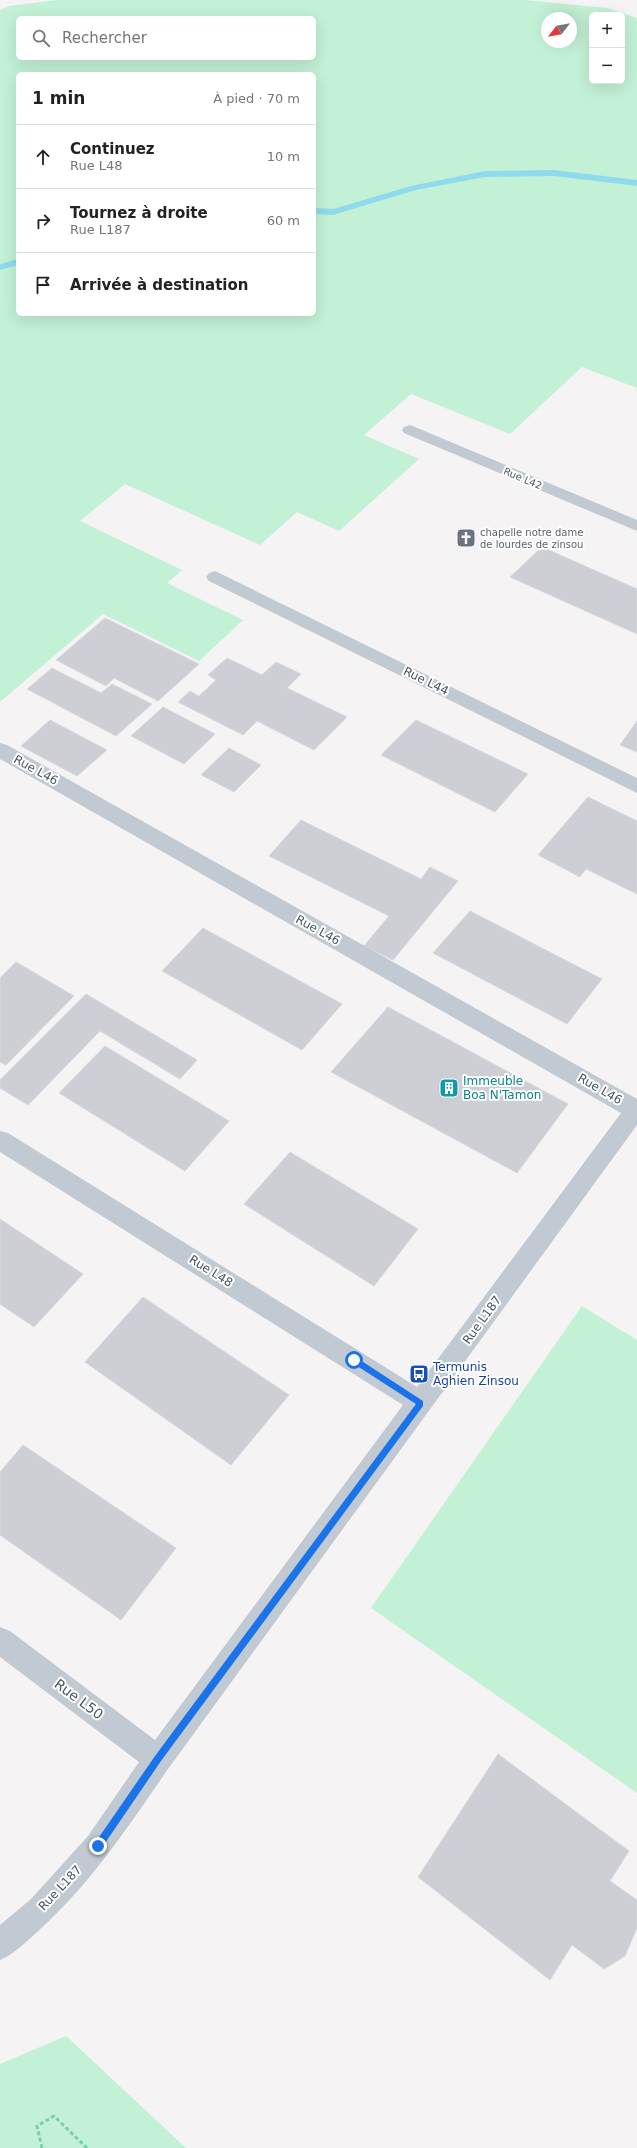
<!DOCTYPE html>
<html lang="fr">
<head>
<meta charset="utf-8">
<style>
	:root { --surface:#fff; --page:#f6f6f6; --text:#222; --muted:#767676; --line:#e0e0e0 }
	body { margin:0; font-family:"DejaVu Sans",sans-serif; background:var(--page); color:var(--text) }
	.controls { position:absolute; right:12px; top:12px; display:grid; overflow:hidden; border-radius:6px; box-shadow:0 4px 16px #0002 }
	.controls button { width:36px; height:36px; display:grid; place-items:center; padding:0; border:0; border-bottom:1px solid var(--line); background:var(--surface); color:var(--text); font:20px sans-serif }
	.compass { position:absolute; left:541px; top:12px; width:36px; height:36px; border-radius:50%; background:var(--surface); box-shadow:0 4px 16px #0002; rotate:239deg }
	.stop { position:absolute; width:12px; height:12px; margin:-9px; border:3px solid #1a73e8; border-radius:50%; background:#fff }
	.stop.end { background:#1a73e8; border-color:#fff; box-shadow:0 1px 4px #0008 }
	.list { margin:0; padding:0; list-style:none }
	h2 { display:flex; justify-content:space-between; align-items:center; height:52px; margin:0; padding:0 16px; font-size:17px }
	h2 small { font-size:13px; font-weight:400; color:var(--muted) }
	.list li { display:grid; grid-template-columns:26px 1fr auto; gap:12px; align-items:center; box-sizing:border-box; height:64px; padding:0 16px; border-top:1px solid var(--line) }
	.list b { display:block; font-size:15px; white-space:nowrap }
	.list p { margin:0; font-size:13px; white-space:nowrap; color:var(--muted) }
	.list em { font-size:13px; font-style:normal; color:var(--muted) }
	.icon { flex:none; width:22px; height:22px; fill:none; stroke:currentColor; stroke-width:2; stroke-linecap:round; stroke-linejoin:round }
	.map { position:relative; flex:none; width:637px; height:2148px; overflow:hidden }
	.search { position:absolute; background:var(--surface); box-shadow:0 4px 16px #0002; left:16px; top:16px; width:300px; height:44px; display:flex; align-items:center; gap:10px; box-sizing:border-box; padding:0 14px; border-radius:6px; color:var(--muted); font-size:15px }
	.panel { position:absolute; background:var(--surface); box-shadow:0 4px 16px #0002; left:16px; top:72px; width:300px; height:244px; border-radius:6px }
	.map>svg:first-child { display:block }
	.green { fill:#c3f1d5; fill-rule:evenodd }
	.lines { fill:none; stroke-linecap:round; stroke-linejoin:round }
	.stream { fill:#90daee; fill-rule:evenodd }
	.building { fill:#cdcfd5; stroke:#d7d9de }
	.path { stroke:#7ad0a6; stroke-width:3; stroke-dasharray:4 2.5; stroke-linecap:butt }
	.minor { fill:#c1cad2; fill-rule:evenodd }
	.route { fill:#1a73e8 }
	.labels { text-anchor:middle; stroke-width:4; stroke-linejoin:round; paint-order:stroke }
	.far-street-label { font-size:10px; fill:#4a5661; stroke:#fff }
	.far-worship-label { font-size:10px; fill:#5b616d; stroke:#fff; text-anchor:start }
	.street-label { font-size:12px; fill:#4a5661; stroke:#fff }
	.culture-label { font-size:12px; fill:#0d838f; stroke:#fff; text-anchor:start }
	.transit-label { font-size:12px; fill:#164399; stroke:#fff; text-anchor:start }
	.near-street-label { font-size:14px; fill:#4a5661; stroke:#fff }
</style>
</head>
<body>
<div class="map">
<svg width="637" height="2148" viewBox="0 0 637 2148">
	<rect width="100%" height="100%" fill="#f5f3f3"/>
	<path class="green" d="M57 0H525L607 8 637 18V388L582 367 510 434 411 394 364 435 419 459 339 531 297 512 260 545 125 484 80 521 182 570 167 583 243 620 199 661 103 614 0 702V10L9 6ZM592 15H622V81H592ZM18 18H314V58H18ZM547 18H571V42H547ZM18 74H314V314H18Z
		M582 1306 637 1340V1793L371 1608Z
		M66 2036 186 2148H0V2064Z"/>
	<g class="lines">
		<path class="stream" d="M554 170 637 180V186L554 176 485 177 416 190 333 215 314 214V208L333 209 411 186 485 171Z
			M18 259V265L0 270V264Z"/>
	</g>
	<path class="building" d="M542 547 637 589V634L510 577Z
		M105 618 199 664 158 701 114 678 106 686 56 660Z
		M227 658 262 675 276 662 301 674 287 688 347 717 314 750 257 721 243 735 178 702 190 691 199 696 216 680 208 675Z
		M52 668 101 693 112 684 152 704 116 736 27 689Z
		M163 707 215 734 184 764 131 736Z
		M50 720 107 750 77 776 21 746Z
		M416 720 528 774 495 812 381 755Z
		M637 721V752L620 745Z
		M229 748 261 765 234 792 201 775Z
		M588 797 637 821V894L586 869 580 877 538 855Z
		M301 820 421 879 430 867 458 881 393 960 364 946 389 916 269 856Z
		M470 911 602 979 567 1024 433 953Z
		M203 928 342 1004 302 1050 162 971Z
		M16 962 74 996 6 1065 0 1062V978Z
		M86 994 197 1060 180 1079 100 1031 28 1105 0 1088V1080Z
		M388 1007 568 1104 517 1173 331 1072Z
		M105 1046 229 1121 185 1171 59 1093Z
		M290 1152 418 1229 374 1286 244 1204Z
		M0 1219 83 1274 34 1327 0 1304Z
		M143 1297 289 1395 231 1465 85 1362Z
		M23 1445 176 1548 121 1620 0 1535V1472Z
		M498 1754 629 1851 610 1881 637 1900V1928L625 1956 604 1969 572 1945 550 1980 418 1877Z"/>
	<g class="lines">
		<path class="path" d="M42 2148 37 2126 54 2116 87 2148"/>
		<path class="minor" d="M410 425 637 520V531L404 433 402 430 404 427Z
			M215 571 637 778V793L209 581 206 577 209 573Z
			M0 743 7 745 637 1099V1125L168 1769C128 1827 89 1886 36 1933 25 1943 14 1954 0 1960V1925L31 1899 88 1836 139 1762 0 1657V1627L10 1631 155 1740 403 1405 0 1152V1131L8 1133 417 1387 621 1113 0 759Z"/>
	</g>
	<path class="route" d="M354 1356 423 1401V1406L161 1761 101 1849H95V1843L155 1756 416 1404 351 1362V1357Z"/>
	<defs>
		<g id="church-square" transform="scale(1)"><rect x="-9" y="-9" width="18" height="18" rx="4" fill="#6b7280" stroke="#fff"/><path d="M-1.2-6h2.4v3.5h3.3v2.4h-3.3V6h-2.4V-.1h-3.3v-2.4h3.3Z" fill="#fff"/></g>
		<g id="building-square" transform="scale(1)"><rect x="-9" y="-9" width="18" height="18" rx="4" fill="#0f9aa8" stroke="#fff"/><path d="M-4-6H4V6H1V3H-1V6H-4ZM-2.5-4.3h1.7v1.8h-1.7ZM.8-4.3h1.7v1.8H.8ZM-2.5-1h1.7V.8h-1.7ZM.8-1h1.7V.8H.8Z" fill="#fff"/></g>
		<g id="bus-square" transform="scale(1)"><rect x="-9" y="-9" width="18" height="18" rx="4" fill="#1a4fb4" stroke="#fff"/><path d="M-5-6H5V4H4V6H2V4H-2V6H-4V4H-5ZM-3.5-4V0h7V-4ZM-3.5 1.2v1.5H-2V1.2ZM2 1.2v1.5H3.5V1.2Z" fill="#fff"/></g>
	</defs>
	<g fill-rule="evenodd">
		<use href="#church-square" x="466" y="538"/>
		<use href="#building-square" x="449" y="1088"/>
		<use href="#bus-square" x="419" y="1374"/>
	</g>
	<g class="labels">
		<g class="far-street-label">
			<text transform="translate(523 478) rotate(23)" y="4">Rue L42</text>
		</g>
		<g class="far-worship-label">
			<text x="480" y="536">chapelle notre dame<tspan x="480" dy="12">de lourdes de zinsou</tspan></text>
		</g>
		<g class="street-label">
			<text transform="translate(426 681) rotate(26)" y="4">Rue L44</text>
			<text transform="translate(36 770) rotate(29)" y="4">Rue L46</text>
			<text transform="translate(318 930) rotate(29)" y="4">Rue L46</text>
			<text transform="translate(600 1089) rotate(30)" y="4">Rue L46</text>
			<text transform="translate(211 1271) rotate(32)" y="4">Rue L48</text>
			<text transform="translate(482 1320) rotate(-54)" y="4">Rue L187</text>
			<text transform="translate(60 1888) rotate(-47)" y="4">Rue L187</text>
		</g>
		<g class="culture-label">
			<text x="463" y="1085">Immeuble<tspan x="463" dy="14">Boa N'Tamon</tspan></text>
		</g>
		<g class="transit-label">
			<text x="433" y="1371">Termunis<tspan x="433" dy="14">Aghien Zinsou</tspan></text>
		</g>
		<g class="near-street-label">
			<text transform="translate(79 1699) rotate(37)" y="5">Rue L50</text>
		</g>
	</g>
</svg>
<div class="controls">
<button>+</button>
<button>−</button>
</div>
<svg class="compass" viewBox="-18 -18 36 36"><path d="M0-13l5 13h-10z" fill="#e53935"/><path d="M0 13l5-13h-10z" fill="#767676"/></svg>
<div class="stop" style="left:354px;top:1360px"></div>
<div class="stop end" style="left:98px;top:1846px"></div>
<div class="search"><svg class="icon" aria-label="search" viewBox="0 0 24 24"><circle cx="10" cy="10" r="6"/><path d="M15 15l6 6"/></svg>Rechercher</div>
<section class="panel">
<h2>1 min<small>À pied · 70 m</small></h2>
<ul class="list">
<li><svg class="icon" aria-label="ahead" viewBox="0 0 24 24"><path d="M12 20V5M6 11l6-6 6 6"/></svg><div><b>Continuez</b><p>Rue L48</p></div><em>10 m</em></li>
<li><svg class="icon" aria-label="right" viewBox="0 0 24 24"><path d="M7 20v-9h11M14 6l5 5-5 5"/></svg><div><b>Tournez à droite</b><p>Rue L187</p></div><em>60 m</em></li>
<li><svg class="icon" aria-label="arrive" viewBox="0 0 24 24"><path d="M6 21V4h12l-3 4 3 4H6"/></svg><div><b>Arrivée à destination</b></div></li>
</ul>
</section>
</div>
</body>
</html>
